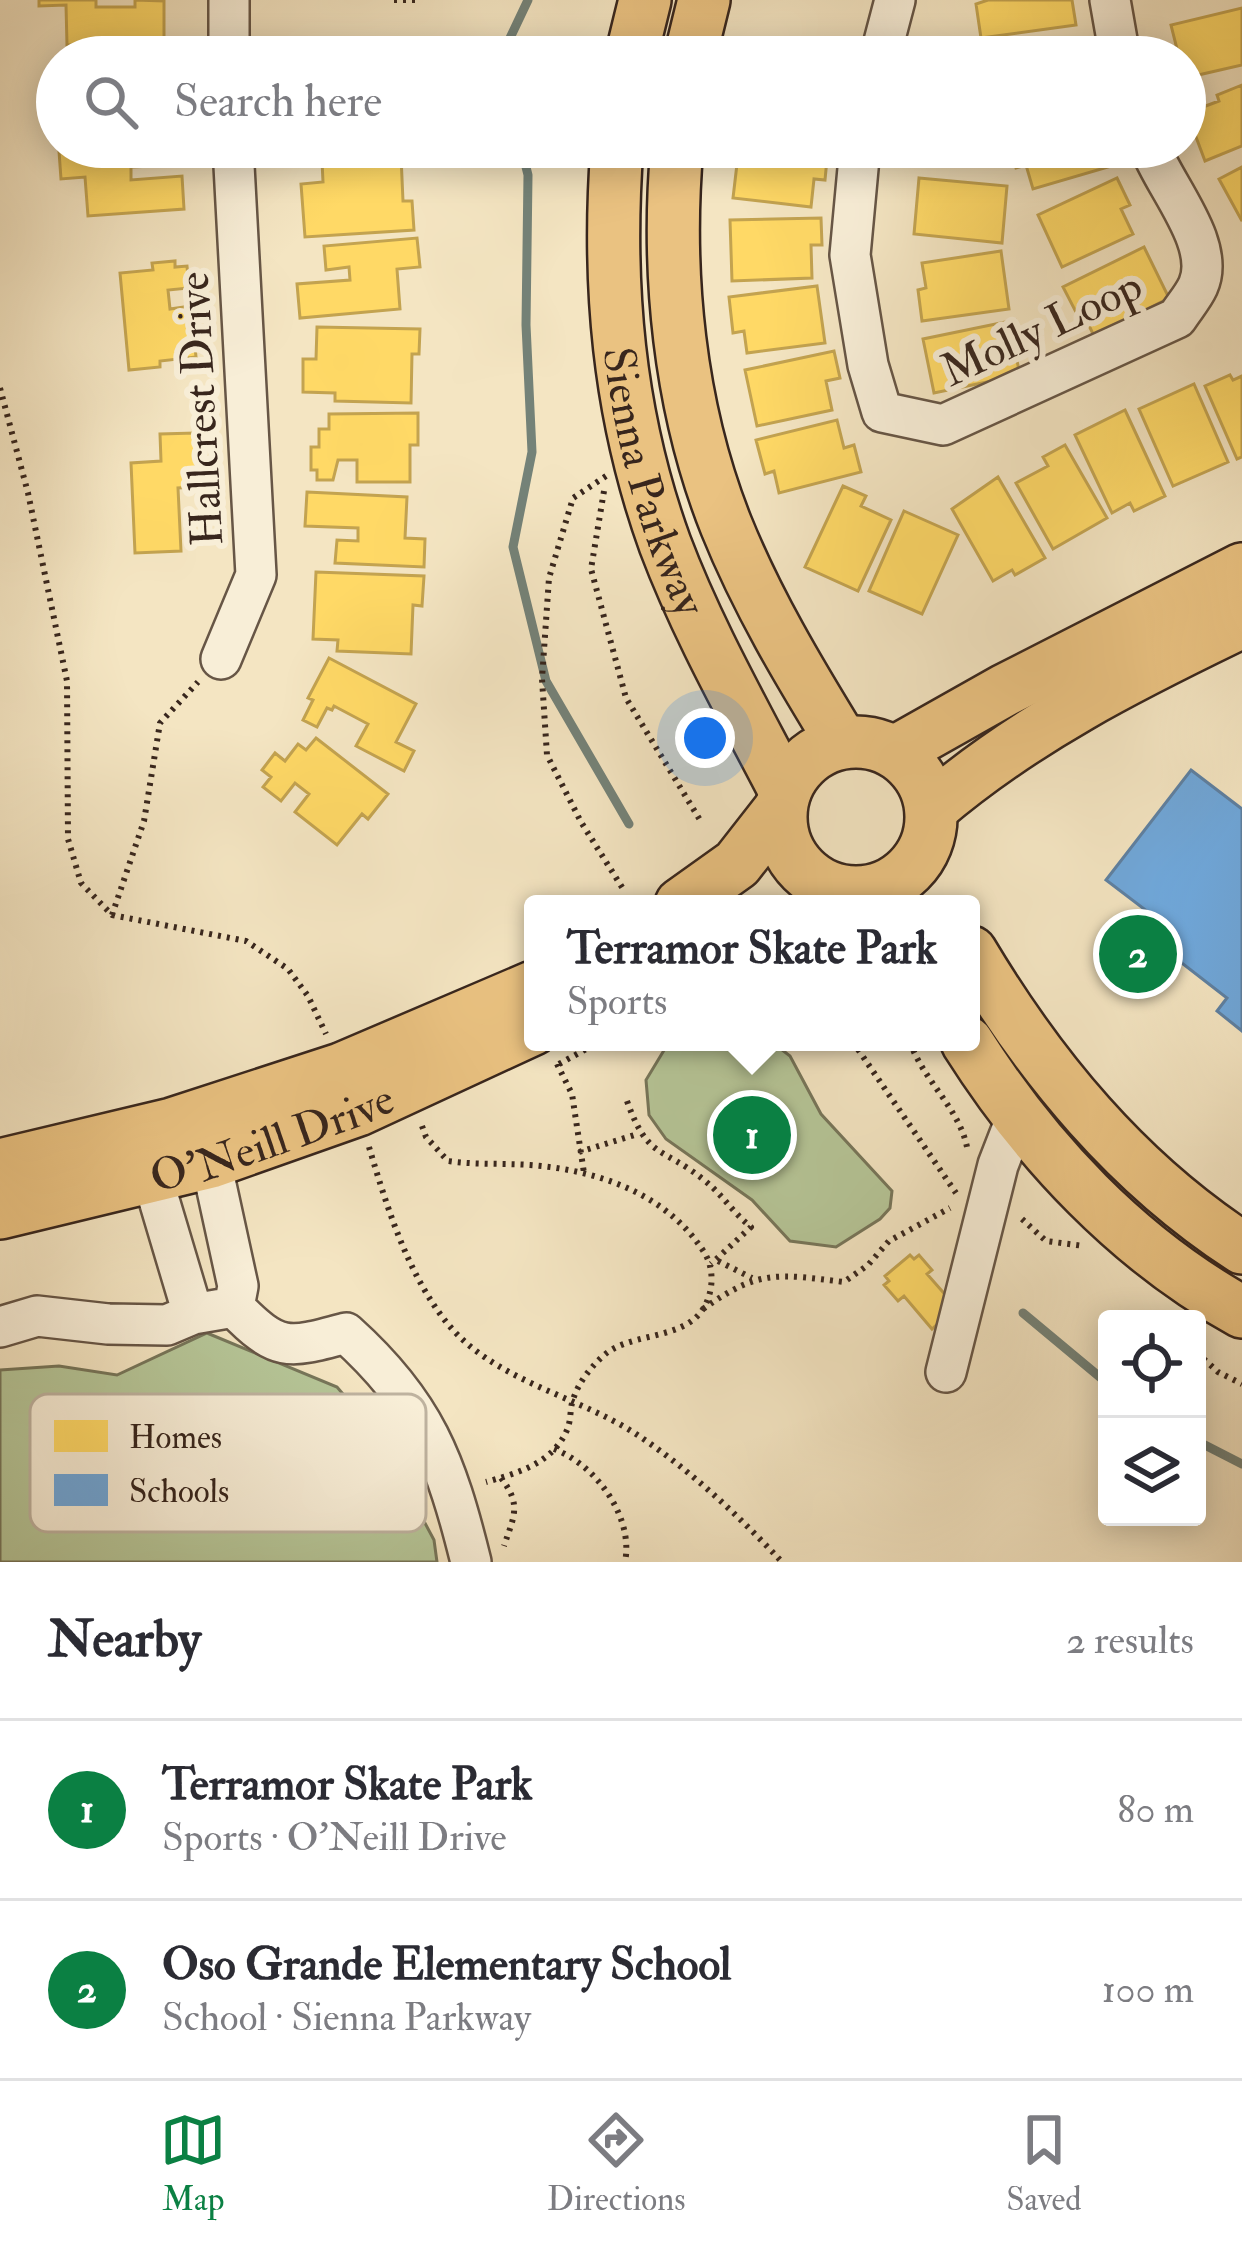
<!DOCTYPE html>
<html lang="en">
<head>
<meta charset="utf-8">
<style>
	:root { --surface:#fff; --page:#f2f2f3; --text:#2b2b33; --muted:#7c7c81; --line:#e1e1e2; --accent:#0b8043 }
	body { margin:0; font-family:"IM FELL Double Pica",serif; background:var(--page); color:var(--text) }
	.controls { position:absolute; right:36px; bottom:36px; display:grid; overflow:hidden; border-radius:12px; box-shadow:0 6px 30px #0003 }
	.controls button { width:108px; height:108px; display:grid; place-items:center; padding:0; border:0; border-bottom:3px solid var(--line); background:var(--surface); color:var(--text); font:60px sans-serif }
	.you { position:absolute; left:705px; top:738px; width:42px; height:42px; margin:-30px; border:9px solid #fff; border-radius:50%; background:#1a73e8; box-shadow:0 0 0 18px #1a73e833 }
	.badge { display:grid; place-items:center; width:78px; height:78px; border-radius:50%; background:var(--accent); color:#fff; font-size:39px; font-weight:700 }
	.pin { position:absolute; translate:-50% -50%; border:6px solid #fff; box-shadow:0 3px 12px #0006 }
	.popup { position:absolute; left:524px; top:895px; width:456px; height:156px; box-sizing:border-box; display:grid; place-content:center; border-radius:12px; background:var(--surface); filter:drop-shadow(0 3px 9px #0005); font-size:39px; white-space:nowrap; color:var(--muted) }
	.popup b { font-size:45px; color:var(--text) }
	.popup::after { content:''; position:absolute; left:50%; top:100%; margin-left:-24px; border:24px solid transparent; border-top-color:var(--surface) }
	.list { margin:0; padding:0; list-style:none }
	h2 { display:flex; justify-content:space-between; align-items:center; height:156px; margin:0; padding:0 48px; font-size:51px }
	h2 small { font-size:39px; font-weight:400; color:var(--muted) }
	.list li { display:grid; grid-template-columns:78px 1fr auto; gap:36px; align-items:center; box-sizing:border-box; height:180px; padding:0 48px; border-top:3px solid var(--line) }
	.list b { display:block; font-size:45px; white-space:nowrap }
	.list p { margin:0; font-size:39px; white-space:nowrap; color:var(--muted) }
	.list em { font-size:39px; font-style:normal; color:var(--muted) }
	.icon { flex:none; width:66px; height:66px; fill:none; stroke:currentColor; stroke-width:2; stroke-linecap:round; stroke-linejoin:round }
	.map { position:relative; flex:none; width:1242px; height:1562px; overflow:hidden }
	.search { position:absolute; background:var(--surface); box-shadow:0 6px 30px #0003; left:36px; right:36px; top:36px; height:132px; display:flex; align-items:center; gap:30px; box-sizing:border-box; padding:0 42px; border-radius:66px; color:var(--muted); font-size:45px }
	.sheet { height:516px; background:var(--surface) }
	nav { display:flex; justify-content:space-around; align-items:center; box-sizing:border-box; height:168px; border-top:3px solid var(--line); background:var(--surface); font-size:33px; color:var(--muted) }
	nav a { display:grid; justify-items:center; gap:6px }
	nav .on { color:var(--accent) }
	.map>svg:first-child { display:block }
	.green { fill:#b6c698; stroke:#77765a; stroke-width:3 }
	.homes { fill:#ffd966; stroke:#c3a350; stroke-width:3 }
	.schools { fill:#6fa8dc; stroke:#5e81a3; stroke-width:3 }
	.lines { fill:none; stroke-linecap:round; stroke-linejoin:round }
	.stream { stroke:#748278; stroke-width:9 }
	.minor-casing { stroke:#675646; stroke-width:44 }
	.major-casing { stroke:#38261d; stroke-width:56 }
	.path { stroke:#38261d; stroke-width:6; stroke-dasharray:3 6; stroke-linecap:butt }
	.minor { stroke:#f8eed7; stroke-width:39 }
	.major { stroke:#eac281; stroke-width:51 }
	.labels { text-anchor:middle; stroke-width:12; stroke-linejoin:round; paint-order:stroke }
	.street-label { font-size:45px; fill:#38261d; stroke:#f8eed7 }
	.key { fill:#f8eed7; stroke:#beb29f; stroke-width:3 }
	.key-label { font-size:33px; fill:#38261d }
</style>
</head>
<body>
<div class="map">
<svg width="1242" height="1562" viewBox="0 0 1242 1562">
	<rect width="100%" height="100%" fill="#f4e5c2"/>
	<filter id="stains"><feTurbulence type="fractalNoise" baseFrequency=".00167" numOctaves="4"/><feColorMatrix values="0 0 0 0 .2 0 0 0 0 .09 0 0 0 0 .02 0 0 0 .5 -.17"/></filter>
	<radialGradient id="worn" r=".72"><stop offset=".6" stop-color="#630" stop-opacity="0"/><stop offset="1" stop-color="#630" stop-opacity=".3"/></radialGradient>
	<path class="green" d="M669 1042H772L790 1056 821 1114 892 1191 890 1208 880 1219 836 1247 790 1241 752 1200 666 1139 649 1115 646 1080Z
		M207 1333 337 1387 378 1435 434 1540 437 1562H0V1370L59 1366 117 1375Z"/>
	<path class="homes" d="M39 0H96V7H135V0L164 1V44L67 45 66 5 39 6Z
		M988 0H1072L1076 25 981 38 976 4Z
		M1242 8V65L1185 78V57H1179L1171 25Z
		M1077 40 1081 57H1001Z
		M1242 85V146L1205 161 1187 113 1219 101 1217 95Z
		M106 147H150L152 166 131 167V180L182 176 184 209 88 216 85 177 61 179 59 151Z
		M306 147H367L307 152Z
		M739 147 828 149 825 180 814 179 811 207 733 198Z
		M1010 147H1102L1108 167 1033 189 1026 165 1016 168Z
		M401 156 403 201H412L414 230 305 237 301 184 323 182 322 161Z
		M1242 167V221L1219 179Z
		M919 178 1007 186 1002 243 914 234Z
		M1117 178 1130 205 1121 209 1133 234 1062 267 1038 215Z
		M821 218 822 245H811L812 278 732 281 730 220Z
		M417 238 420 267 397 269 400 309 300 318 297 284 350 280 349 267 326 270 324 246Z
		M1144 247 1169 298 1094 336 1084 315 1079 318 1063 287Z
		M1001 251 1009 309 922 321 918 290 926 288 922 263Z
		M175 261V267L187 266 189 288 168 290 170 309 191 306 196 357 160 361V367L129 370 120 273 153 270 152 263Z
		M817 286 825 343 747 353 744 331 733 333 729 297Z
		M1015 320 1021 350 1015 351 1020 375 934 393 923 339Z
		M317 327 420 329 419 354H412L411 403 335 401V393L303 392V359H316Z
		M834 351 840 378 826 381 832 410 757 426 745 370Z
		M1230 375 1233 380 1242 376V457L1237 459 1205 386Z
		M1194 384 1228 462 1173 486 1139 409Z
		M1125 410 1165 496 1134 511 1130 503 1112 513 1075 435Z
		M418 413V445H410V482H357V460H338L333 480H317V470H311V447H319V429H329V414Z
		M837 420 844 448 854 445 861 472 779 493 774 471 765 474 756 440Z
		M195 433 197 487 178 488 181 551 135 553 131 463 161 461 160 434Z
		M1065 445 1107 518 1053 549 1016 483 1048 466 1043 457Z
		M998 477 1045 558 1015 575 1012 570 993 581 952 509Z
		M843 486 866 496 861 506 891 520 858 591 805 567Z
		M307 492 407 497 405 538 425 539 424 567 335 563 337 540 358 541V528L305 526Z
		M904 511 958 535 922 614 869 591Z
		M316 572 424 576 422 606 413 605 411 654 337 651 338 640 313 639Z
		M329 658 416 704 396 742 414 751 404 771 356 746 368 724 334 706 332 710 327 708 317 727 303 720 313 700 308 698Z
		M316 738 388 794 368 819 362 814 337 845 295 812 309 794 295 783 281 801 263 787 271 777 262 770 275 753 285 761 298 744 306 750Z
		M910 1255 914 1259 919 1255 932 1270 927 1274 956 1307 932 1329 904 1296 898 1301 884 1285 889 1281 885 1276Z"/>
	<path class="schools" d="M1191 770 1242 809V1031L1217 1011 1227 998 1165 950 1177 934 1106 880Z"/>
	<g class="lines">
		<path class="stream" d="M501 57 528 0
			M521 147 528 175 526 325 532 452 513 547 546 681 629 824
			M1023 1313 1107 1383
			M1197 1441 1242 1464"/>
		<g class="minor-casing">
			<path id="minor" d="M229 0V57
				M1110 0 1120 57
				M880 57 895 0
				M860 147 850 255 868 365 882 412 943 425 1177 318C1184 307 1193 297 1198 286 1217 244 1164 186 1150 147
				M221 659 256 575 233 147
				M145 1153 193 1314
				M211 1162 238 1286 234 1307
				M0 1327 37 1316 108 1324 167 1325 193 1314 234 1307C278 1352 287 1349 346 1333 425 1404 446 1461 471 1562
				M946 1372 998 1165 1017 1116"/>
		</g>
		<g class="major-casing">
			<g id="major">
				<path d="M631 57 645 0"/>
				<path d="M690 57 704 0"/>
				<path id="s1" d="M617 147C607 283 618 414 665 544 697 629 743 710 785 791"/>
				<path d="M677 147C666 272 679 407 726 525 757 602 799 672 842 742"/>
				<circle cx="856" cy="817" r="75"/>
				<path d="M895 752 1005 690 1242 569"/>
				<path d="M931 809C1026 728 1130 676 1242 622"/>
				<path d="M681 904 737 864 780 809"/>
				<path d="M971 952C1041 1069 1127 1173 1242 1248"/>
				<path d="M967 1042C1036 1151 1128 1249 1242 1312"/>
				<path d="M0 1165 172 1124 341 1069 533 987"/>
				<path id="s2" d="M0 1213 211 1162 358 1110 533 1029"/>
			</g>
		</g>
		<path class="path" d="M394 0H420
			M0 388 28 493 67 681 68 839 81 883 112 915 246 941 288 969 308 996 326 1034
			M606 476 573 498 549 578 542 679 547 755 581 822 625 892
			M604 491 591 569 626 698 700 820
			M112 915 144 821 160 723 198 682
			M853 1042 956 1193
			M910 1042C923 1080 959 1108 967 1147
			M557 1064 572 1094 584 1173
			M559 1064 599 1042
			M627 1101C648 1160 662 1146 704 1180 723 1195 732 1212 751 1227L711 1264
			M422 1126 426 1137 448 1161C476 1165 502 1163 530 1165 597 1170 666 1193 704 1252 715 1269 714 1294 701 1312 678 1341 628 1332 602 1357 588 1370 577 1385 572 1403 570 1411 571 1421 567 1430 553 1463 518 1473 486 1482
			M369 1147C387 1207 407 1273 447 1323 494 1381 576 1395 636 1434 689 1469 739 1516 782 1562
			M579 1152 638 1134
			M1022 1219 1046 1241 1084 1246
			M718 1261 752 1278
			M703 1309C759 1269 778 1274 844 1282L868 1265 889 1241 950 1208
			M1197 1353 1218 1372 1242 1384
			M554 1449C596 1465 634 1517 625 1562
			M501 1478C522 1505 514 1516 504 1546"/>
		<use href="#minor" class="minor"/>
		<use href="#major" class="major"/>
	</g>
	<g class="labels">
		<g class="street-label">
			<text transform="translate(1041 327) rotate(-25)" y="16">Molly Loop</text>
			<text transform="translate(199 409) rotate(-93)" y="16">Hallcrest Drive</text>
			<text dy="16" stroke="none"><textPath href="#s1" startOffset="339">Sienna Parkway</textPath></text>
			<text dy="16" stroke="none"><textPath href="#s2" startOffset="282">O'Neill Drive</textPath></text>
		</g>
	</g>
	<rect x="30" y="1394" width="396" height="138" rx="18" class="key"/>
	<rect x="54" y="1420" width="54" height="32" fill="#ffd966"/>
	<rect x="54" y="1474" width="54" height="32" fill="#6fa8dc"/>
	<g class="key-label">
		<text x="129" y="1448">Homes</text>
		<text x="129" y="1502">Schools</text>
	</g>
	<rect width="100%" height="100%" filter="url(#stains)"/>
	<rect width="100%" height="100%" fill="url(#worn)"/>
</svg>
<div class="controls">
<button><svg class="icon" aria-label="locate" viewBox="0 0 24 24"><circle cx="12" cy="12" r="6"/><path d="M12 2v4M12 18v4M2 12h4M18 12h4"/></svg></button>
<button><svg class="icon" aria-label="layers" viewBox="0 0 24 24"><path d="M12 4l9 5-9 5-9-5zM3 14l9 5 9-5"/></svg></button>
</div>
<div class="you"></div>
<div class="pin badge" style="left:752px;top:1135px">1</div>
<div class="popup"><b>Terramor Skate Park</b>Sports</div>
<div class="pin badge" style="left:1138px;top:954px">2</div>
<div class="search"><svg class="icon" aria-label="search" viewBox="0 0 24 24"><circle cx="10" cy="10" r="6"/><path d="M15 15l6 6"/></svg>Search here</div>
</div>
<section class="sheet">
<h2>Nearby<small>2 results</small></h2>
<ul class="list">
<li><span class="badge">1</span><div><b>Terramor Skate Park</b><p>Sports · O'Neill Drive</p></div><em>80 m</em></li>
<li><span class="badge">2</span><div><b>Oso Grande Elementary School</b><p>School · Sienna Parkway</p></div><em>100 m</em></li>
</ul>
</section>
<nav>
<a class="on"><svg class="icon" aria-label="map" viewBox="0 0 24 24"><path d="M3 6l6-2 6 2 6-2v14l-6 2-6-2-6 2zM9 4v14M15 6v14"/></svg>Map</a>
<a><svg class="icon" aria-label="directions" viewBox="0 0 24 24"><path d="M12 3l9 9-9 9-9-9zM9 14v-3h6M13 9l2 2-2 2"/></svg>Directions</a>
<a><svg class="icon" aria-label="saved" viewBox="0 0 24 24"><path d="M7 4h10v16l-5-4-5 4z"/></svg>Saved</a>
</nav>
</body>
</html>
